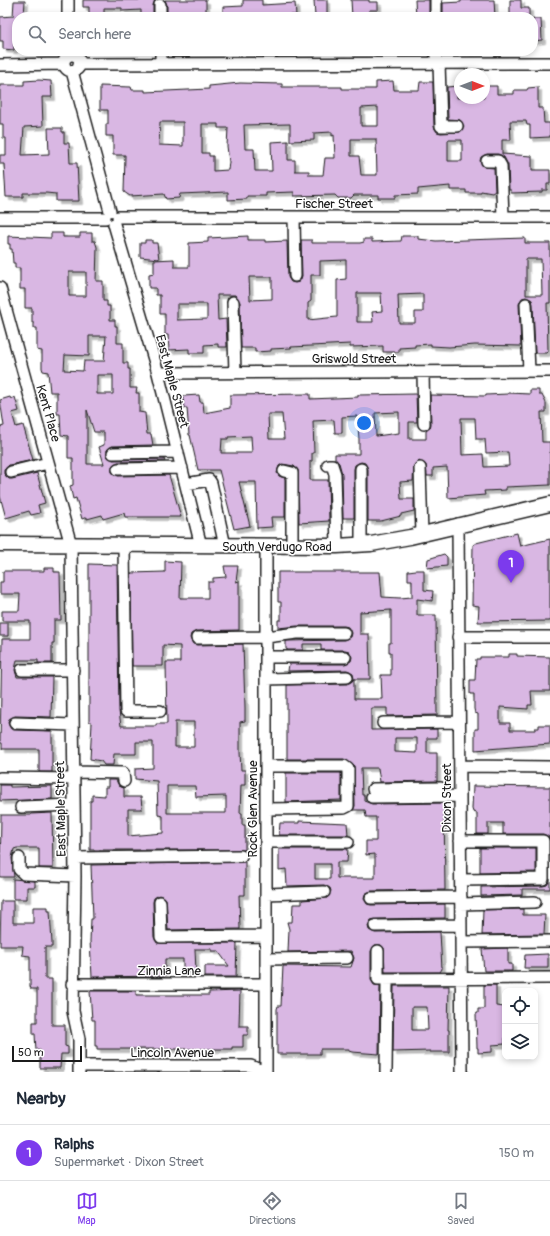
<!DOCTYPE html>
<html lang="en">
<head>
<meta charset="utf-8">
<style>
	:root { --surface:#fff; --page:#f2f2f3; --text:#1f2937; --muted:#747a83; --line:#e0e1e3; --accent:#7c3aed }
	body { margin:0; font-family:Pangolin,sans-serif; background:var(--page); color:var(--text) }
	.controls { position:absolute; right:12px; bottom:12px; display:grid; overflow:hidden; border-radius:8px; box-shadow:0 2px 6px #0003 }
	.controls button { width:36px; height:36px; display:grid; place-items:center; padding:0; border:0; border-bottom:1px solid var(--line); background:var(--surface); color:var(--text); font:20px sans-serif }
	.compass { position:absolute; left:454px; top:68px; width:36px; height:36px; border-radius:50%; background:var(--surface); box-shadow:0 2px 6px #0003; rotate:90deg }
	.scale { position:absolute; left:12px; bottom:10px; width:70px; box-sizing:border-box; padding-left:4px; border:2px solid #1c1c1c; border-top:0; font-size:11px; line-height:14px; white-space:nowrap; color:#1c1c1c; -webkit-text-stroke:3px #fff; paint-order:stroke }
	.you { position:absolute; left:364px; top:423px; width:14px; height:14px; margin:-10px; border:3px solid #fff; border-radius:50%; background:#1a73e8; box-shadow:0 0 0 6px #1a73e833 }
	.badge { display:grid; place-items:center; width:26px; height:26px; border-radius:50%; background:var(--accent); color:#fff; font-size:13px; font-weight:700 }
	.pin { position:absolute; translate:-50% -33px; filter:drop-shadow(0 1px 2px #0008) }
	.pin::after { content:''; position:absolute; top:21px; width:14px; height:12px; background:inherit; clip-path:polygon(0 0,100% 0,50% 100%) }
	.list { margin:0; padding:0; list-style:none }
	h2 { display:flex; justify-content:space-between; align-items:center; height:52px; margin:0; padding:0 16px; font-size:17px }
	h2 small { font-size:13px; font-weight:400; color:var(--muted) }
	.list li { display:grid; grid-template-columns:26px 1fr auto; gap:12px; align-items:center; box-sizing:border-box; height:56px; padding:0 16px; border-top:1px solid var(--line) }
	.list b { display:block; font-size:15px; white-space:nowrap }
	.list p { margin:0; font-size:13px; white-space:nowrap; color:var(--muted) }
	.list em { font-size:13px; font-style:normal; color:var(--muted) }
	.icon { flex:none; width:22px; height:22px; fill:none; stroke:currentColor; stroke-width:2; stroke-linecap:round; stroke-linejoin:round }
	.map { position:relative; flex:none; width:550px; height:1072px; overflow:hidden }
	.search { position:absolute; background:var(--surface); box-shadow:0 2px 6px #0003; left:12px; right:12px; top:12px; height:44px; display:flex; align-items:center; gap:10px; box-sizing:border-box; padding:0 14px; border-radius:16px; color:var(--muted); font-size:15px }
	.sheet { height:108px; background:var(--surface) }
	nav { display:flex; justify-content:space-around; align-items:center; box-sizing:border-box; height:56px; border-top:1px solid var(--line); background:var(--surface); font-size:11px; color:var(--muted) }
	nav a { display:grid; justify-items:center; gap:2px }
	nav .on { color:var(--accent) }
	.map>svg:first-child { display:block }
	.building { fill:#d9b7e3; stroke:#1c1c1c; fill-rule:evenodd; filter:url(#shadow) }
	.lines { fill:none; stroke-linecap:round; stroke-linejoin:round }
	.minor-casing { stroke:#1c1c1c; stroke-width:14 }
	.major-casing { stroke:#1c1c1c; stroke-width:17 }
	.minor { stroke:#fff; stroke-width:11 }
	.major { stroke:#fff; stroke-width:14 }
	.labels { text-anchor:middle; stroke-width:3; stroke-linejoin:round; paint-order:stroke }
	.street-label { font-size:13px; fill:#1c1c1c; stroke:#fff }
</style>
</head>
<body>
<div class="map">
<svg width="550" height="1072" viewBox="0 0 550 1072">
	<defs>
		<filter id="shadow"><feDropShadow dx="3.5" dy="3.5" stdDeviation="0" flood-color="#0004"/></filter>
	</defs>
	<rect width="100%" height="100%" fill="#fff"/>
	<filter id="ink" filterUnits="userSpaceOnUse"><feTurbulence type="fractalNoise" baseFrequency=".025" numOctaves="2"/><feDisplacementMap in="SourceGraphic" scale="8" xChannelSelector="R" yChannelSelector="G"/><feConvolveMatrix kernelMatrix="1 2 1 2 8 2 1 2 1" color-interpolation-filters="sRGB"/></filter>
	<g filter="url(#ink)">
		<path class="building" d="M83 0H155L153 5V17H141V10L122 11V8H104V17H89V7H83Z
			M165 0H206V14H196V17H167V5Z
			M243 0H262V5L295 3 296 15H284V17H223V7L243 6Z
			M314 0H327V17H315Z
			M351 0H369V2H378V10H369V17H352Z
			M415 0H429V17H416Z
			M461 0H494L495 17H443V3L461 2Z
			M510 0H521V8H529V17H510Z
			M14 1H25L24 17H17V24H14V50L3 49V41H0V17L13 16Z
			M533 19H541L542 40 533 41Z
			M39 80 51 81 52 97H42L43 126 24 127 22 155 49 154 48 128H62V132H64V143H69L70 163H77L79 201H56V194L46 193H23V197H6L4 164H0V155H6V138H3V124H0V85H24V81Z
			M393 81 394 90H419L420 82H433L434 127 437 132 441 133 460 132 464 126 460 120 448 119 447 87 457 86V98H484V86H497V94H514V90H527L528 88 538 87V108H543L544 123H550V137L530 138V125H527L526 121H510L511 140H502V154L532 156V170H550V184H547V190H542V192L511 193V190H509L508 165 504 157 498 154H487L481 157 480 161 484 167 494 168 495 191 492 193 481 191V193H466V190H450V186L418 189V194L395 195V198H378V195H354L351 198H338L335 195 294 196V192L266 193V196H247V199L228 200V192L180 194 179 198 166 199 164 194 130 196 124 192 125 155H113V136H106V124H108V110H100V86L131 87 132 90H145V92L209 89V86L240 83 282 84V87H342V89H376V82ZM378 107V126H361V108ZM160 122H183V146L159 145ZM202 124H218V128H228L227 146 229 162 228 170 213 171V156H209V153H202ZM290 124V141L314 140V133L332 132V136L334 135 335 158H325L323 175H309V171H295V160H288V141L271 142 272 171H255L254 149H245L244 125ZM351 139H376L377 175H361L359 156H351ZM448 140H462V161H448Z
			M51 233H63V237H80V233H92V241H95L97 247 96 281H103V301H107V306H110V320H115V326H117V343H123V363H128V369H130V388H137L136 393H139V412L145 413 147 434H151L153 445 112 446 107 450V456L113 460 164 459 165 461 118 462 112 466V472L118 476 169 475 181 517H125L124 513 103 519 102 515 87 519V517L82 519 76 498 73 499 70 486 73 485V458H68V436L61 435 60 414H57V392H50L48 372 43 371 42 368V351L37 350V328H34V323H32V308H25V289H20V268H15V263H13L12 249H10V244H8V236L51 238ZM69 272H86V296H69ZM89 336H106L104 361H84L83 371 64 370 65 355 89 356ZM97 375H113V394H97ZM87 410 94 432H104V445L99 447 104 464H87Z
			M248 236V240H265V242L287 241 288 277 291 282 295 283 299 282 302 276 301 240H312V243H360L364 242V239H372V242L401 241 402 236H418V239L436 241 525 238V243H550V303H547L548 351 546 353H535L533 304 532 300 526 297 522 298 519 304 521 346 475 345 449 347 431 346V344L415 345V347L399 348V352H383V346L350 347V344L291 347V348L271 349V351L255 352V348H241L240 302 235 295H217L218 320 226 319 227 347H218V344L204 345V353H189V349L169 350 168 335H165V314H160V295H156V288H149V274L154 273V260L174 259V267H189V243L208 242V238ZM526 259H541L542 295H526ZM346 260V279L337 280V317L308 320V303L311 301V275H320V261ZM249 277H272V299L250 300ZM357 293H381L382 311 372 312 373 322H357ZM423 294V312H415V323H399L398 295ZM177 304H207V319L177 320Z
			M145 240H152V243H157L159 259 140 257V243H145Z
			M530 390H539V395H542L546 403V412H541L542 442H550V485L506 487V490L484 491 485 495 448 498 447 467 433 468V476H427L426 465 419 461 414 465 413 481 400 482 401 499H414V511L401 514V516L381 521H368V469L365 463 361 462 355 465 354 469V518H343L342 474 339 463 335 459V454H359V439L357 416 342 417V433H335L334 420 313 421 314 453H312V461H310V480H328L329 521 299 523 298 470 294 466 282 464 279 466 277 473 279 476 285 478V517H271L272 527 257 528 256 482H239L250 526 234 529 219 470H198L190 435H189L187 408H184L183 396 199 395 200 402H203L204 413 230 408V395L310 394V399L358 397V395L416 394 417 422H409V439H426V431L430 428 431 424 430 395 486 396V395L508 394V393L530 394ZM399 412V433L376 436 375 413ZM268 414H282L284 439H269ZM461 418H475L476 439H485L486 453 508 452 509 466 484 467 483 454 462 455ZM251 436 252 453H221L222 439H228V437Z
			M10 397 11 399 15 397 19 411 12 413 16 427 23 425 33 460 9 465 4 470V474L9 479H12L37 473 45 503 38 505 40 513 31 515 29 511 6 518 0 496V427L4 426 0 400Z
			M517 533 520 546 550 539V621L478 622 479 606 472 605 473 545 476 543Z
			M444 554 447 557V566L427 568 428 559Z
			M165 561 181 562 180 598H208V582H213V578L226 577 224 566H238L236 582 239 581V630L197 631 191 634 190 638 193 644 197 645 243 644 245 707V721L240 722V752L241 770H245V785H241L240 813H242V825H245V850H90V801H92V795L105 796V787H108V780H116L119 786 124 788V797H141L142 809H128V836L163 833V816L158 815 157 781 135 779V769L153 768V742H136V754H114L113 765H104L101 761 90 759 92 723 89 721V564L117 565 119 711 121 726H156V724H167L166 662H180V646L163 645V666H132L131 573 165 572ZM175 722H194V747H175ZM167 786H195L196 797 226 796V813H167Z
			M44 568H54V572H60L61 620H54V643H52V663H38V660H17L15 670 17 677H52L51 717 15 716 9 719 8 723 11 729 14 730 52 731V772H39V749H2V743H0L2 639H30V621H2V611H19L20 594H0V582H3V571H44Z
			M416 570H424V590L433 591 432 601 417 599V615H436L437 715 387 716V708H371V730L437 729V738H427V753H437V781L380 782 378 768H361L362 795H364V801L372 804 444 803 445 890 371 891 365 894 364 898 367 904 371 905 445 904V918L375 919 371 920 368 926 369 930 375 933 440 932 442 969 440 972H385L384 948 381 945H375L371 951V979L374 985 380 986 379 1054 352 1052 349 1051V1049H320V1054H277V1009L278 1006H281L283 966 351 967 354 958 351 951 288 952 289 929 287 922H292L293 904H302V900L327 898 331 891 330 888 324 885 287 886 286 869 279 870V849H348L347 862H337V878H375V854L366 855V841H376V817H366L365 810H353L355 806 354 766 344 759H287V685L347 684 354 679V699H382L381 675H391V652H389V643H391V610L360 612V634H369L370 679H354L353 673 347 670 288 671 289 664H345L351 661 352 657 349 651 345 650H321V644H303V650H288L286 649V641L344 640 350 637 351 633 348 627 344 626H297L278 628V620H281V602H278V572H380L382 597 400 598 412 597V580H408V571ZM395 738H417V753L395 752ZM315 864H330V879H315Z
			M0 623H8V636H0Z
			M509 654H517V656L550 657V691H531L532 705H528V709L500 707V723H510V730H535V728H539V725H550V744L475 750V729H478V714L475 713 474 709V694H470V680H475L476 659H480V657H509Z
			M286 773H341V800L286 802Z
			M0 785H10V787L52 786V799L0 801Z
			M473 786 550 787V841L549 837 543 834H503V823H488V834H477V813L473 812 472 809Z
			M52 813 53 868H39V848H17L14 849 12 858 14 877H0L1 815H31V814Z
			M299 821 347 823 348 835H279L280 823H299Z
			M480 848H536V872L480 873Z
			M245 862V895H239L240 929 168 930 166 899 159 895 154 898 153 902 154 937 157 943H237L236 977H205V966H229L218 951H212V949H195L196 972H183V959H165V976L92 977 90 941 91 919H93L91 865Z
			M13 879 35 881V887H27V899H13Z
			M550 879V889H522V895L481 896V887L543 886 547 885Z
			M1 901H13V923H33V907H48V911H50L52 943V947H45V979H52V1025H65V1046L68 1047V1054H61L60 1068H40V1050L36 1051 35 1034H33V1022H37V989H31L30 986V956L22 955 23 946H0Z
			M523 909V915H545L544 934 482 935 483 910Z
			M508 948V964H512V971H484L482 949Z
			M548 954V968H524L525 955Z
			M484 985H496V1006L505 1007V1044L492 1045V1052L478 1053V1048H477L476 1014 478 1013V1009H484Z
			M394 986H449L448 1030H449V1052H430V1051L393 1052ZM412 1007H427L428 1030H412Z
			M90 991H136V995H209V992L240 991 239 1026H248V1035H243V1047H232V1049H97V1046H95V1020H92Z"/>
		<g class="lines">
			<g class="minor-casing">
				<path id="minor" d="M68 0V17
					M436 0V17
					M160 5V17
					M161 51V64
					M436 51V63
					M64 63a8 8 0 1 1 16 0a8 8 0 1 1-16 0Z
					M439 63 441 126H457
					M79 64 550 63
					M0 65 64 64
					M72 71 110 211
					M487 161H498L501 166 503 217
					M118 217H550
					M294 217 295 276
					M0 218H105
					M114 224 158 373 201 546
					M0 288 71 545 75 876 73 1011 79 1039V1072
					M233 302 235 373
					M526 304 529 371
					M423 372 424 424
					M158 373 550 371
					M113 453 178 452
					M328 465H332L335 474 337 546
					M420 468 422 534
					M118 469 182 468
					M361 469V545
					M284 471 292 473V547
					M11 472 48 463
					M186 484 209 480 211 483 225 546
					M458 524 462 1072
					M124 546 126 711H160
					M458 637H550
					M197 638 266 637 297 633H344
					M266 657H345
					M22 670H73
					M266 679 347 677
					M15 723 73 725
					M383 723 459 722
					M266 766H344L348 769V806L344 808 266 809
					M460 766 550 767
					M74 772 123 773 124 781
					M0 778 74 779
					M373 789 441 788
					M372 797 460 796
					M21 807 74 805
					M460 841H543V879L461 880
					M266 842H348
					M19 858V869L24 874 75 876
					M75 858 241 856
					M266 894 324 892
					M371 898 461 897
					M160 902 161 937 266 936
					M461 904 535 902
					M375 926 461 925
					M461 942 550 941
					M378 951V979L550 978
					M266 959 347 958
					M72 984H266
					M79 1066H251L264 1072
					M266 1072V546
					M386 1072 387 985"/>
			</g>
			<g class="major-casing">
				<path id="major" d="M0 544 337 546 371 544 410 537 550 504"/>
			</g>
			<use href="#minor" class="minor"/>
			<use href="#major" class="major"/>
		</g>
	</g>
	<g class="labels">
		<g class="street-label">
			<text x="334" y="208">Fischer Street</text>
			<text x="354" y="363">Griswold Street</text>
			<text transform="translate(173 381) rotate(75)" y="5">East Maple Street</text>
			<text transform="translate(49 413) rotate(74)" y="5">Kent Place</text>
			<text x="277" y="551">South Verdugo Road</text>
			<text transform="translate(446 798) rotate(-90)" y="5">Dixon Street</text>
			<text transform="translate(60 809) rotate(-91)" y="5">East Maple Street</text>
			<text transform="translate(252 809) rotate(-90)" y="5">Rock Glen Avenue</text>
			<text x="169" y="975">Zinnia Lane</text>
			<text x="172" y="1057">Lincoln Avenue</text>
		</g>
	</g>
</svg>
<div class="controls">
<button><svg class="icon" aria-label="locate" viewBox="0 0 24 24"><circle cx="12" cy="12" r="6"/><path d="M12 2v4M12 18v4M2 12h4M18 12h4"/></svg></button>
<button><svg class="icon" aria-label="layers" viewBox="0 0 24 24"><path d="M12 4l9 5-9 5-9-5zM3 14l9 5 9-5"/></svg></button>
</div>
<svg class="compass" viewBox="-18 -18 36 36"><path d="M0-13l5 13h-10z" fill="#e53935"/><path d="M0 13l5-13h-10z" fill="#747a83"/></svg>
<div class="scale">50 m</div>
<div class="you"></div>
<div class="pin badge" style="left:511px;top:583px">1</div>
<div class="search"><svg class="icon" aria-label="search" viewBox="0 0 24 24"><circle cx="10" cy="10" r="6"/><path d="M15 15l6 6"/></svg>Search here</div>
</div>
<section class="sheet">
<h2>Nearby<small></small></h2>
<ul class="list">
<li><span class="badge">1</span><div><b>Ralphs</b><p>Supermarket · Dixon Street</p></div><em>150 m</em></li>
</ul>
</section>
<nav>
<a class="on"><svg class="icon" aria-label="map" viewBox="0 0 24 24"><path d="M3 6l6-2 6 2 6-2v14l-6 2-6-2-6 2zM9 4v14M15 6v14"/></svg>Map</a>
<a><svg class="icon" aria-label="directions" viewBox="0 0 24 24"><path d="M12 3l9 9-9 9-9-9zM9 14v-3h6M13 9l2 2-2 2"/></svg>Directions</a>
<a><svg class="icon" aria-label="saved" viewBox="0 0 24 24"><path d="M7 4h10v16l-5-4-5 4z"/></svg>Saved</a>
</nav>
</body>
</html>
